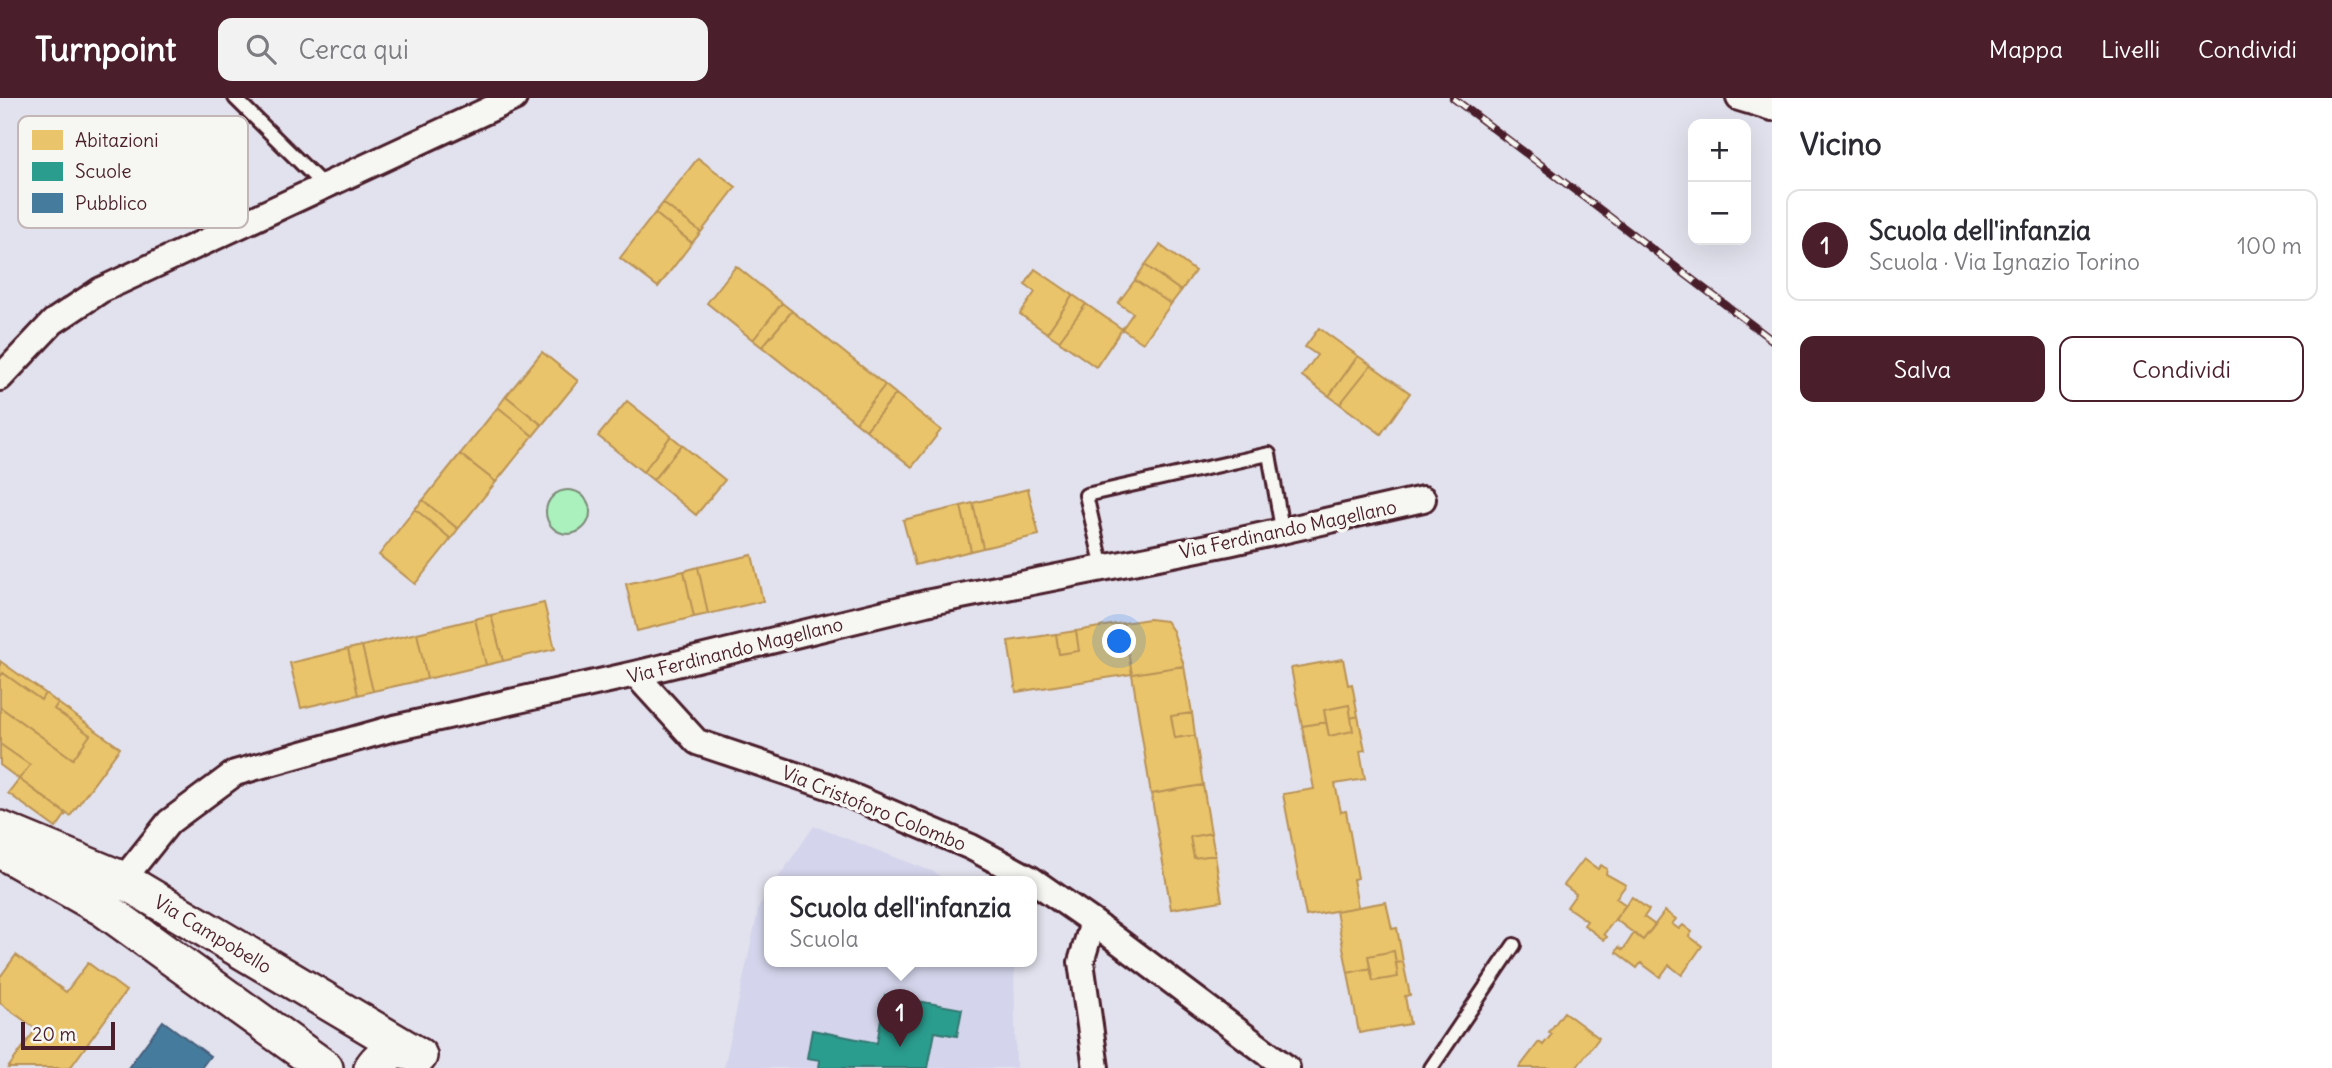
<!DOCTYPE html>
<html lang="it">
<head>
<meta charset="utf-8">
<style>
	:root { --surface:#fff; --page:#f2f2f3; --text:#2b2b33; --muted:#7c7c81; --line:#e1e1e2; --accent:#4a1f2b }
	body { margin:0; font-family:Delius,sans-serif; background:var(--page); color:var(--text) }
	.controls { position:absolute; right:21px; top:21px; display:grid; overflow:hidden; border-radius:14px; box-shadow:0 7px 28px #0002 }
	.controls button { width:63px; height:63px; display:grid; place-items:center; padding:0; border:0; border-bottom:2px solid var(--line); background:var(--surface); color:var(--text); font:35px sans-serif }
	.scale { position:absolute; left:21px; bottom:18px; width:94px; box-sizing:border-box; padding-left:7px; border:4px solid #4a1f2b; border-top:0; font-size:19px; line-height:24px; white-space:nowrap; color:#4a1f2b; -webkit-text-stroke:5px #f6f6f2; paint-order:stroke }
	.you { position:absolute; left:1120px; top:544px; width:24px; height:24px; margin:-18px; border:5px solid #fff; border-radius:50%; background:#1a73e8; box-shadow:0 0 0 10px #1a73e833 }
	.badge { display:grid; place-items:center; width:46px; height:46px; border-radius:50%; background:var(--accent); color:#fff; font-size:23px; font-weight:700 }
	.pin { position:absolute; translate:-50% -58px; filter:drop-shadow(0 2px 4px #0008) }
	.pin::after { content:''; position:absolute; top:37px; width:24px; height:21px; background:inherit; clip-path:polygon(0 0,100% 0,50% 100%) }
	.popup { position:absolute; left:764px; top:778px; width:273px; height:91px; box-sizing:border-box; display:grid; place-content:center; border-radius:14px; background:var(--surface); filter:drop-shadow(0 2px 5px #0005); font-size:23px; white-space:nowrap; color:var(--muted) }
	.popup b { font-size:26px; color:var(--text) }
	.popup::after { content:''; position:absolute; left:50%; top:100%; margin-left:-14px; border:14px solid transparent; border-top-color:var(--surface) }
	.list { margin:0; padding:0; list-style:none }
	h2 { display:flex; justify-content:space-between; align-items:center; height:91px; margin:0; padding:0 28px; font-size:30px }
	h2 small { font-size:23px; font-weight:400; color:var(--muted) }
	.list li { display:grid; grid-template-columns:46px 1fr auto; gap:21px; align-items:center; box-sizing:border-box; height:112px; margin:0 14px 14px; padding:0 14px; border:2px solid var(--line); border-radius:14px }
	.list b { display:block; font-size:26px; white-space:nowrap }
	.list p { margin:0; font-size:23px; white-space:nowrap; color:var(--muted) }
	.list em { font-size:23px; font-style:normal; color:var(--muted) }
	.actions { display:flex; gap:14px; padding:21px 28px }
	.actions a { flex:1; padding:16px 0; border:2px solid var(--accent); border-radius:14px; text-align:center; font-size:24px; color:var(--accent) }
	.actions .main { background:var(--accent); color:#fff }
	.icon { flex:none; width:38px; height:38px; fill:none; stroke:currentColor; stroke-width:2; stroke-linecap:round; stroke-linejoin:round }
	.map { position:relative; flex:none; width:1772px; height:970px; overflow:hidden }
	header { display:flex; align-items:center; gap:42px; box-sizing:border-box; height:98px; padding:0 35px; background:var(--accent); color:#fff }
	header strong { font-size:33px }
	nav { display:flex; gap:38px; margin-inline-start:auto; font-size:24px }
	.search { width:490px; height:63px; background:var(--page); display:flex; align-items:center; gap:18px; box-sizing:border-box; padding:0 24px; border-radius:14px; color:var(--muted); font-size:26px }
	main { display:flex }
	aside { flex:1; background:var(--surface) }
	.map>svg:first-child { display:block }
	.built { fill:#d4d4ec }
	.green { fill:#aaf1be; stroke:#7a8874; stroke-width:2 }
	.homes { fill:#e9c46a; stroke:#b99257; stroke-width:2 }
	.schools { fill:#2a9d8f; stroke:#347771; stroke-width:2 }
	.public { fill:#457b9d; stroke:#465f7b; stroke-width:2 }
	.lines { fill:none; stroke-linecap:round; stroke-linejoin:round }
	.service-casing { stroke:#4a1f2b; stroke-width:18 }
	.minor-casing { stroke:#4a1f2b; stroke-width:30 }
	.secondary-casing { stroke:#4a1f2b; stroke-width:40 }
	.service { stroke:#f6f6f2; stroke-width:12 }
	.minor { stroke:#f6f6f2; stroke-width:24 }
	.secondary { stroke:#f6f6f2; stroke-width:35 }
	.rail-casing { stroke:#4a1f2b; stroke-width:8 }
	.rail { stroke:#f6f6f2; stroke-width:5; stroke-dasharray:16; stroke-linecap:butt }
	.labels { text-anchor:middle; stroke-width:7; stroke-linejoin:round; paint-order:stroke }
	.street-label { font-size:19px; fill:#4a1f2b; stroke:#f6f6f2 }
	.key { fill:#f6f6f2; stroke:#c2b6b6; stroke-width:2 }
	.key-label { font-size:19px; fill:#4a1f2b }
</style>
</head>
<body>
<header>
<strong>Turnpoint</strong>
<div class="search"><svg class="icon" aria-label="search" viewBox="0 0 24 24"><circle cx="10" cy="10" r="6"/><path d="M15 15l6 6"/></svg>Cerca qui</div>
<nav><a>Mappa</a><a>Livelli</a><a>Condividi</a></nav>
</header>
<main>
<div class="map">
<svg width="1772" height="970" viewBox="0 0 1772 970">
	<rect width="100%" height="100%" fill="#e2e2ee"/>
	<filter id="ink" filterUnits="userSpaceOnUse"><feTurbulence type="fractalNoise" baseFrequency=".0143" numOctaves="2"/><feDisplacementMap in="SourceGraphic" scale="14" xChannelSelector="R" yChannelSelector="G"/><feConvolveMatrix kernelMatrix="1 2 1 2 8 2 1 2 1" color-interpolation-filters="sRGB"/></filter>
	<g filter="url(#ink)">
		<path class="built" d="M814 728 934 774 946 783H776Z
			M769 794V863H1014L1016 970H724L759 808Z"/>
		<path class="green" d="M546 414a22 22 0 1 1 44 0a22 22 0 1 1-44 0Z"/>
		<path class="homes" d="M698 60 736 89 701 134 663 105Z
			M663 105 701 134 692 145 655 115Z
			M655 115 692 145 658 189 620 160Z
			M1160 147 1195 173 1181 193 1145 167Z
			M1145 167 1181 193 1171 206 1135 182Z
			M736 168 782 205 753 242 707 205Z
			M1035 171 1073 197 1047 235 1020 216 1035 194 1025 187Z
			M1135 182 1171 206 1143 245 1122 231 1133 215 1118 205Z
			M1073 197 1086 206 1059 243 1047 235Z
			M782 205 792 213 762 249 753 242Z
			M1086 206 1122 231 1096 269 1059 243Z
			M792 213 885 287 856 324 762 249Z
			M1319 230 1358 258 1329 298 1302 278 1317 257 1305 249Z
			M542 254 578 283 542 327 506 298Z
			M1358 258 1371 267 1340 306 1329 298Z
			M1371 267 1410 295 1381 336 1340 306Z
			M885 287 896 296 866 332 856 324Z
			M896 296 941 332 912 369 866 332Z
			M506 298 542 327 533 338 498 309Z
			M627 303 671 338 643 374 598 338Z
			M498 309 533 338 496 384 460 356Z
			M671 338 682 347 653 382 643 374Z
			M682 347 725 382 696 417 653 382Z
			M460 356 496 384 458 431 423 402Z
			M1028 391 1039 437 983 450 973 405Z
			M423 402 458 431 451 441 415 411Z
			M973 405 983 450 971 453 961 408Z
			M961 408 971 453 915 467 903 422Z
			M415 411 451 441 415 486 379 457Z
			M752 457 763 503 708 516 698 469Z
			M698 469 708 516 694 519 684 473Z
			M684 473 694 519 637 533 626 486Z
			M544 505 555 551 503 563 491 517Z
			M491 517 503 563 486 567 475 521Z
			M475 521 486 567 427 581 417 535Z
			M1149 521 1166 523 1173 533 1184 568 1132 576 1123 525Z
			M1123 525 1132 576 1016 594 1008 543 1056 536 1059 556 1079 553 1076 533Z
			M1076 533 1079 553 1059 556 1056 536Z
			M417 535 427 581 373 593 362 548Z
			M362 548 373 593 358 597 348 551Z
			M348 551 358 597 301 610 290 565Z
			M1343 561 1348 587 1352 586 1358 618 1351 620 1349 607 1324 612 1326 624 1302 628 1291 570Z
			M0 563 45 595 41 602 3 575 0 579Z
			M1184 568 1192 615 1171 618 1175 640 1195 637 1203 687 1151 696 1132 576Z
			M3 575 41 602 45 595 58 605 54 611 90 637 73 661 0 609V579Z
			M58 605 120 650 70 718 19 681 30 667 0 646V609L73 661 90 637 54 611Z
			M1349 607 1353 633 1329 638 1324 612Z
			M1192 615 1195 637 1175 640 1171 618Z
			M1358 618 1365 652 1360 653 1365 681 1335 686 1341 714 1346 713 1358 780 1353 781 1358 809 1306 818 1283 696 1314 691 1302 628 1326 624 1329 638 1353 633 1351 620Z
			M0 646 30 667 19 681 0 667Z
			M19 681 66 716 56 730 8 695Z
			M1203 687 1211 735 1190 739 1194 760 1215 757 1222 803 1171 811 1151 696Z
			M1211 735 1215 757 1194 760 1190 739Z
			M1584 761 1598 771 1601 767 1607 771 1606 776 1626 787 1616 800 1626 807 1604 836 1607 839 1604 842 1584 827 1587 823 1567 809 1576 796 1564 787Z
			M1632 799 1649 812 1644 819 1655 827 1643 842 1615 821Z
			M1386 804 1392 831 1397 830 1403 864 1396 865 1394 853 1368 858 1370 870 1348 875 1336 813Z
			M1665 813 1676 821 1672 826 1679 831 1683 827 1692 834 1689 838 1702 848 1682 877 1669 867 1660 879 1641 865 1637 870 1616 854 1619 849 1623 852 1634 835 1643 842Z
			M1394 853 1398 879 1373 883 1368 858Z
			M16 857 66 894 88 865 126 893 70 970H8L36 931 0 905V879Z
			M1403 864 1410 897 1405 898 1410 926 1359 935 1348 875 1370 870 1373 883 1398 879 1396 865Z
			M1564 914 1599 940 1576 970H1519L1539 944 1543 947 1552 936 1549 934Z"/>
		<path class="schools" d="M885 897 962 911 957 938 935 934 928 970H819L820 962 807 960 812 932 877 945Z"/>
		<path class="public" d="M163 923 210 958 201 970H128Z"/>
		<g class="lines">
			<g class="service-casing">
				<path id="service" d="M235 0 325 89
					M1103 470 1086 397 1269 356 1282 431
					M1431 970 1514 847"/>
			</g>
			<g class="minor-casing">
				<path id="minor" d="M1739 0 1772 10
					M0 280 53 224 101 192 514 0
					M635 576 697 644 828 688 971 749 1031 781 1093 824 1287 970
					M113 794 169 724 235 675 394 630 635 576 926 505 1228 445 1423 401
					M1093 824 1081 864 1096 970"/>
			</g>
			<g class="secondary-casing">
				<path id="secondary" d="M0 731 121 781 419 958
					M9 757 103 810 325 970
					M372 970C384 952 400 949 419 958"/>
			</g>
			<use href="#service" class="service"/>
			<use href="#minor" class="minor"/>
			<use href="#secondary" class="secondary"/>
			<g class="rail-casing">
				<path id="rail" d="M1453 0 1772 242"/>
			</g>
			<use href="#rail" class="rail"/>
		</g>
	</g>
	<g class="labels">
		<g class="street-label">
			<text transform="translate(1288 431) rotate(-12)" y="7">Via Ferdinando Magellano</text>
			<text transform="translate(735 552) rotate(-14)" y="7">Via Ferdinando Magellano</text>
			<text transform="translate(874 710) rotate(22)" y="7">Via Cristoforo Colombo</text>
			<text transform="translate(213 836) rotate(31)" y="7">Via Campobello</text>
		</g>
	</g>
	<rect x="18" y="18" width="230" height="112" rx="10" class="key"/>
	<rect x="32" y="32" width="31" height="20" fill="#e9c46a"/>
	<rect x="32" y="64" width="31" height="19" fill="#2a9d8f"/>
	<rect x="32" y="95" width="31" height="20" fill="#457b9d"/>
	<g class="key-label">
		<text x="75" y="49">Abitazioni</text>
		<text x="75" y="80">Scuole</text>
		<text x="75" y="112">Pubblico</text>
	</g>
</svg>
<div class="controls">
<button>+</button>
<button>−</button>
</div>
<div class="scale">20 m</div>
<div class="you"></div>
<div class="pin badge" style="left:900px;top:949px">1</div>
<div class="popup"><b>Scuola dell'infanzia</b>Scuola</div>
</div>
<aside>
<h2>Vicino<small></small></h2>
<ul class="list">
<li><span class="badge">1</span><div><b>Scuola dell'infanzia</b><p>Scuola · Via Ignazio Torino</p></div><em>100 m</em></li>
</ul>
<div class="actions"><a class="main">Salva</a><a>Condividi</a></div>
</aside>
</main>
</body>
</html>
